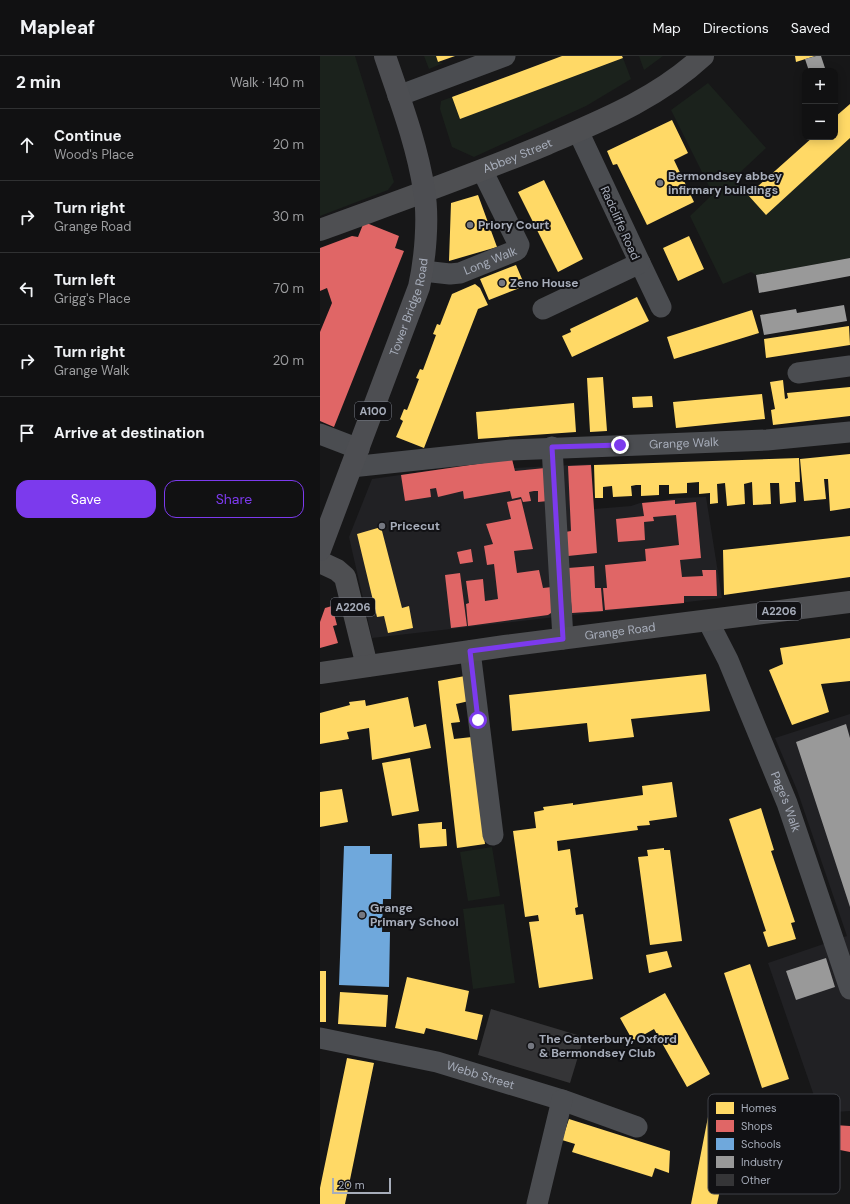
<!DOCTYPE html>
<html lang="en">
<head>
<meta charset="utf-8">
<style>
	:root { --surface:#111112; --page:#1e1f20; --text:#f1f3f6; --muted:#9c9d9f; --line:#303132; --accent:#7c3aed }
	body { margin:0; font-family:"DM Sans",sans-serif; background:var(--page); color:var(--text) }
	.controls { position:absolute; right:12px; top:12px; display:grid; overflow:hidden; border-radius:8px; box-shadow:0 2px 10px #0003 }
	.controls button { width:36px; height:36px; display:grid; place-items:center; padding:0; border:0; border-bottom:1px solid var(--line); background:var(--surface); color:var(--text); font:20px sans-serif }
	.scale { position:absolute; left:12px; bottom:10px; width:59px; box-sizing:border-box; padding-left:4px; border:2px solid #a7adba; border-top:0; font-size:11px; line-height:14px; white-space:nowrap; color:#a7adba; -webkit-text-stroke:3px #111114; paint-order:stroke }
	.stop { position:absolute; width:12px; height:12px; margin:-9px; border:3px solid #7c3aed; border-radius:50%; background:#fff }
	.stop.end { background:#7c3aed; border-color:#fff; box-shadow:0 1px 4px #0008 }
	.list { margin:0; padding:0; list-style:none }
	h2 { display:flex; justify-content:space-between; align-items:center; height:52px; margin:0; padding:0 16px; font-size:17px }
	h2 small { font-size:13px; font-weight:400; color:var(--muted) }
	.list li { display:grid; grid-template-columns:26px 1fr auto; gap:12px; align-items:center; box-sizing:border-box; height:72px; padding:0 16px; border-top:1px solid var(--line) }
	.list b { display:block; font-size:15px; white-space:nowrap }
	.list p { margin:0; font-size:13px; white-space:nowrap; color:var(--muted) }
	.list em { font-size:13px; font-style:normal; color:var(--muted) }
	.actions { display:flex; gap:8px; padding:12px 16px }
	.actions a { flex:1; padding:9px 0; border:1px solid var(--accent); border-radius:12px; text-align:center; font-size:14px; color:var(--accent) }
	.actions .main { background:var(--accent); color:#fff }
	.icon { flex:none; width:22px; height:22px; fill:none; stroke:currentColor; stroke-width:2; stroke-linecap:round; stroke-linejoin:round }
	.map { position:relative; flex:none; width:530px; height:1148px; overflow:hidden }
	header { display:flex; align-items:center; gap:24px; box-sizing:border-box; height:56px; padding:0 20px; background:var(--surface); border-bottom:1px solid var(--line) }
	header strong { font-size:19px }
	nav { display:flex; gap:22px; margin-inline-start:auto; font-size:14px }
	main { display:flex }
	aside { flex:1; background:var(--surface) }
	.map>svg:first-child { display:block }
	.built { fill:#212124 }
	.green { fill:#1b221c }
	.homes { fill:#ffd966 }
	.shops { fill:#e06666 }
	.schools { fill:#6fa8dc }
	.industry { fill:#999 }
	.building { fill:#353537 }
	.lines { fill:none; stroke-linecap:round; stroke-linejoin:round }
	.minor { stroke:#4b4d51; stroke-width:21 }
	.major { stroke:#4e4f52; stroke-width:22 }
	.highway { stroke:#4d4e52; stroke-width:22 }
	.route { stroke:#7c3aed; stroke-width:5 }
	.poi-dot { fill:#757881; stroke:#111114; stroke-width:1.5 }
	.labels { text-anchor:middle; stroke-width:4; stroke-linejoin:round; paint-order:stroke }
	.shield { fill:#111114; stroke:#7a7e88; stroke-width:1 }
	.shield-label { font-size:11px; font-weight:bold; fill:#a7adba }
	.street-label { font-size:12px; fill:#a7adba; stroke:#111114 }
	.poi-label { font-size:12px; font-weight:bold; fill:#a7adba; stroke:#111114; text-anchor:start }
	.key { fill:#111114; stroke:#3e4046; stroke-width:1 }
	.key-label { font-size:11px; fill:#a7adba }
</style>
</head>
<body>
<header>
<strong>Mapleaf</strong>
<nav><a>Map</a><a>Directions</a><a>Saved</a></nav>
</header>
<main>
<aside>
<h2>2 min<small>Walk · 140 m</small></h2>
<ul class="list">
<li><svg class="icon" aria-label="ahead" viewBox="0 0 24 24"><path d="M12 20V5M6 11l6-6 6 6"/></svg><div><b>Continue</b><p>Wood's Place</p></div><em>20 m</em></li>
<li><svg class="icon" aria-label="right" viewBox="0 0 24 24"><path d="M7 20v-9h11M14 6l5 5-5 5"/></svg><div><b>Turn right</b><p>Grange Road</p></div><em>30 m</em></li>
<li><svg class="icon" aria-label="left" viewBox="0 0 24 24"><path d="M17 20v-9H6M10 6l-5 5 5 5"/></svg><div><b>Turn left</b><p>Grigg's Place</p></div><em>70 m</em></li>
<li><svg class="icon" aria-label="right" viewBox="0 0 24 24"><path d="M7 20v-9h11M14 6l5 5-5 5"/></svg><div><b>Turn right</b><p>Grange Walk</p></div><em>20 m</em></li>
<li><svg class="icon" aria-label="arrive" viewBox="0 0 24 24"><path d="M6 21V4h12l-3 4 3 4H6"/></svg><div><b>Arrive at destination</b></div></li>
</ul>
<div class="actions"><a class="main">Save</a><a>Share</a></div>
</aside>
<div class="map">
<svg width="530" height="1148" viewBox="0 0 530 1148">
	<rect width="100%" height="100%" fill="#171718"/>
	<path class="built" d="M192 403 194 412 271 408 274 453 311 450 320 447 358 442 386 441 402 542 52 582 29 481 52 423Z
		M530 658V1055L500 1057 448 907 527 880 477 734 455 682Z"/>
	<path class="green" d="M0 0H35L74 126 68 134 0 160Z
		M104 0H116L118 6 123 7 109 13Z
		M319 0H343L324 14Z
		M303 2 311 23 266 50 154 101 132 91 120 53 121 45 132 41 140 63Z
		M388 27 446 92 413 123 446 158 530 82V202L436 219 431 216 403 228 370 160 393 138 351 54Z
		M172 791 180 840 148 845 140 796Z
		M184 848 195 927 153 933 143 853Z"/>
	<path class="homes" d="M116 0H135L118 6Z
		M242 0H302L303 2 140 63 132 41Z
		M475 0H495L476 6Z
		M530 48V82L446 159 428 139 493 81H515V61Z
		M352 64 368 97 354 104 374 146 327 169 297 108 293 109 287 95Z
		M224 124 263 203 238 216 198 136Z
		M158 139 177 191 129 205 131 147Z
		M369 180 384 213 358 225 343 192Z
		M196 209 205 230 169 244 160 223Z
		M155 228 160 232 168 249 158 253 104 392 76 381 83 365 80 363 84 353 87 354 99 323 96 322 100 313 103 314 116 279 113 278 117 268 120 269 132 238Z
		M317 241 329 265 252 301 242 280 251 276 250 273Z
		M432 254 439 277 354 303 347 281Z
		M529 270 530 289 446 302 444 283Z
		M283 321 287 375 270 376 267 322Z
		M463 324 465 343 468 342 467 337 530 331V360L453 369 451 354 455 353 450 326Z
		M442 338 445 363 356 372 353 346Z
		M332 340 333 351 313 352 312 341Z
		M254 347 256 376 158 383 156 356Z
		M530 398V452L510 455 508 423H504L506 443 484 445 480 403Z
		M479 402 480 426H475L476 446 460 448 459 427H450L451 448 433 449 432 426 424 428 425 448 407 450 405 427 397 428 398 447 390 448V437L379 438V426L367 427V437L349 438V429H339V439L321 440V429H316L311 430 312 440 293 441 292 430 283 431V442H275L274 409Z
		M61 471 82 552 89 550 93 572 68 577 64 560 57 561 37 478Z
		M530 480V521L404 539 403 494Z
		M530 582V625L501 628 509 656 472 669 449 614 463 608 460 592Z
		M386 618 390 655 311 663 314 681 269 686 267 667 192 675 189 639Z
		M145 620 149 645 136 648 140 666 131 667 134 683 152 681 165 788 137 792 118 625Z
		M88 641 94 671 106 668 111 692 52 704 49 672 27 676 29 683 0 688V657L30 649 29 646 45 644 46 650Z
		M90 702 99 755 72 760 62 707Z
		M352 726 357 761 329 765 330 769 317 770 318 774 237 785 238 795 250 793 258 851 255 852 256 859 263 858 273 923 219 932 209 866 219 865 218 859 205 861 193 775 216 772 214 756 224 754 223 751 253 747V749L323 739 322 730Z
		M22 733 28 766 0 771V736Z
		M441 752 454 794 451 795 475 866 471 867 476 883 448 891 443 876 446 875 409 763Z
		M122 766V773H126L127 790 100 792 98 768Z
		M344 792V794H350L362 885 330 889 318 801 328 800 327 794Z
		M347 895 352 911 329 917 326 899Z
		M430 908 469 1023 442 1032 404 917Z
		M0 915H6V966H0Z
		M87 921 149 935 145 955 163 959 157 984 106 972 104 978 75 972Z
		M20 936 68 939 66 971 18 968Z
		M345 937 390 1018 367 1031 334 973 313 985 300 962Z
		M27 1002 54 1007 25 1148H0V1132Z
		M388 1061 490 1080 484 1116 456 1111 458 1103 409 1093 397 1148H371Z
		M249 1063 350 1095 349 1117 335 1112 332 1121 252 1096 255 1088 242 1084Z"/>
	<path class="shops" d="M44 166 79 180 75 192 84 195 14 371 0 365V276L12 247 7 232 0 235V192L32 180 38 181Z
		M192 403 195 415 225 412 228 445 218 446V435H214L209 436 211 445 203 446 201 441 192 443 190 435 144 443 143 435 118 441 116 432 110 433 111 441 85 445 81 419Z
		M271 409 277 497 248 500 245 476 251 475 248 410Z
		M201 443 213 493 194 495 197 517 219 514 223 532 232 531 234 555 228 559 148 570 146 548 149 547 146 525 163 523 165 545 178 543 174 508 167 509 164 490 173 488 166 468 191 463 187 446Z
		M355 444V448L376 446 381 502 360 504 362 521 383 520 382 514H396L397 540H364V547L285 554 283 532H287L285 509 326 505 325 493 359 489 356 459 333 461 334 465 324 466 325 484 298 486 296 463 324 460 322 447Z
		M151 493 153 506 140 508 137 496Z
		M274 510 275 532H281L283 555 252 557 248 512Z
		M140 517 147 570 131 572 125 519Z
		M12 550 17 569 13 570 18 587 0 592V566L5 552Z
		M499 1068 530 1070V1096L495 1089Z"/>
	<path class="schools" d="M24 790H50V798H72L71 843H63L62 876H70L69 931 19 929Z"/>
	<path class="industry" d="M496 0H501L506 15H489L485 3Z
		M530 202V220L439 237 436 219Z
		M524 249 527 265 444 279 440 259 476 253 477 257Z
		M526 668 530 682V851L476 686Z
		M506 902 515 931 476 944 466 915Z"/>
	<path class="building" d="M171 953 264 981 250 1027 158 999Z"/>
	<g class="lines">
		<g class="minor">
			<path d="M78 40 185 0"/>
			<path d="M320 207 341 251"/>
			<path id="s1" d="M103 215 130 218 140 217 197 194 199 189 162 114"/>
			<path d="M223 253 320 207 258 75"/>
			<path d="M478 317 530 310"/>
			<path d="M0 378 39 393"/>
			<path d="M232 391 243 583"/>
			<path id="s2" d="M31 411 191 394 447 384 530 376"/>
			<path id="s3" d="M388 565 408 604 467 747 530 933"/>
			<path d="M150 595 173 779"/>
			<path id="s4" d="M0 982 117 1006 242 1044 317 1071"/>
			<path d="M217 1148 242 1044"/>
		</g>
		<g class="major">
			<path id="s5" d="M0 174C76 146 153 119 227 88 283 64 338 42 383 0"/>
			<path d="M0 506 17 514 25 521 47 610"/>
			<path id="s6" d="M0 617 185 590 530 546"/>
		</g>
		<path class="highway" id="s7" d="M0 494 99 231C105 204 109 162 104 134 97 88 80 44 65 0"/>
	</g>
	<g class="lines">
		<path class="route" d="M158 664 150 595 243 583 232 391 300 389"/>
	</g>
	<g class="poi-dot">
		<circle cx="340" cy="127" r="4"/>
		<circle cx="150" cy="169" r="4"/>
		<circle cx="182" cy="227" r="4"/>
		<circle cx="62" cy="470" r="4"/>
		<circle cx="42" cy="859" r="4"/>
		<circle cx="211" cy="990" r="4"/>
	</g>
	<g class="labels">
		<g class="shield">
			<rect x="35" y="346" width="36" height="18" rx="3"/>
			<rect x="11" y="542" width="44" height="18" rx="3"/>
			<rect x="437" y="546" width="44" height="18" rx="3"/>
		</g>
		<g class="shield-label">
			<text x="53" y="359">A100</text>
			<text x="33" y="555">A2206</text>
			<text x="459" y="559">A2206</text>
		</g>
		<g class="street-label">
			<text dy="4" stroke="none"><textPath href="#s5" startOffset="211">Abbey Street</textPath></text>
			<text transform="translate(300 167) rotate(66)" y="4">Radcliffe Road</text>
			<text dy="4" stroke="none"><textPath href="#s1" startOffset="70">Long Walk</textPath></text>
			<text dy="4" stroke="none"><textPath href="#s7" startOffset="259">Tower Bridge Road</textPath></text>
			<text dy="4" stroke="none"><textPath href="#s2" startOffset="334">Grange Walk</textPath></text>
			<text dy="4" stroke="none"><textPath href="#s6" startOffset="303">Grange Road</textPath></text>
			<text dy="4" stroke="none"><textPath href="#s3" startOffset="197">Page's Walk</textPath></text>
			<text dy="4" stroke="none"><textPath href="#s4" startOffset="165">Webb Street</textPath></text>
		</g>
		<g class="poi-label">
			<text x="348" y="124">Bermondsey abbey<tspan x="348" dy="14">infirmary buildings</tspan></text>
			<text x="158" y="173">Priory Court</text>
			<text x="190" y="231">Zeno House</text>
			<text x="70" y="474">Pricecut</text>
			<text x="50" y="856">Grange<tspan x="50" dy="14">Primary School</tspan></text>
			<text x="219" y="987">The Canterbury, Oxford<tspan x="219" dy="14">&amp; Bermondsey Club</tspan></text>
		</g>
	</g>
	<rect x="388" y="1038" width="132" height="100" rx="6" class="key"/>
	<rect x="396" y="1046" width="18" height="12" fill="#ffd966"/>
	<rect x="396" y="1064" width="18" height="12" fill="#e06666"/>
	<rect x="396" y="1082" width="18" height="12" fill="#6fa8dc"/>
	<rect x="396" y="1100" width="18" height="12" fill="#999"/>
	<rect x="396" y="1118" width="18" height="12" fill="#353537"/>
	<g class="key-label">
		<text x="421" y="1056">Homes</text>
		<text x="421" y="1074">Shops</text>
		<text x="421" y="1092">Schools</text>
		<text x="421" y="1110">Industry</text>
		<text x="421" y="1128">Other</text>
	</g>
</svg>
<div class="controls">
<button>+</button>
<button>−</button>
</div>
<div class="scale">20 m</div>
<div class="stop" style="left:158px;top:664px"></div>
<div class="stop end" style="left:300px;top:389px"></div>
</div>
</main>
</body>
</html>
